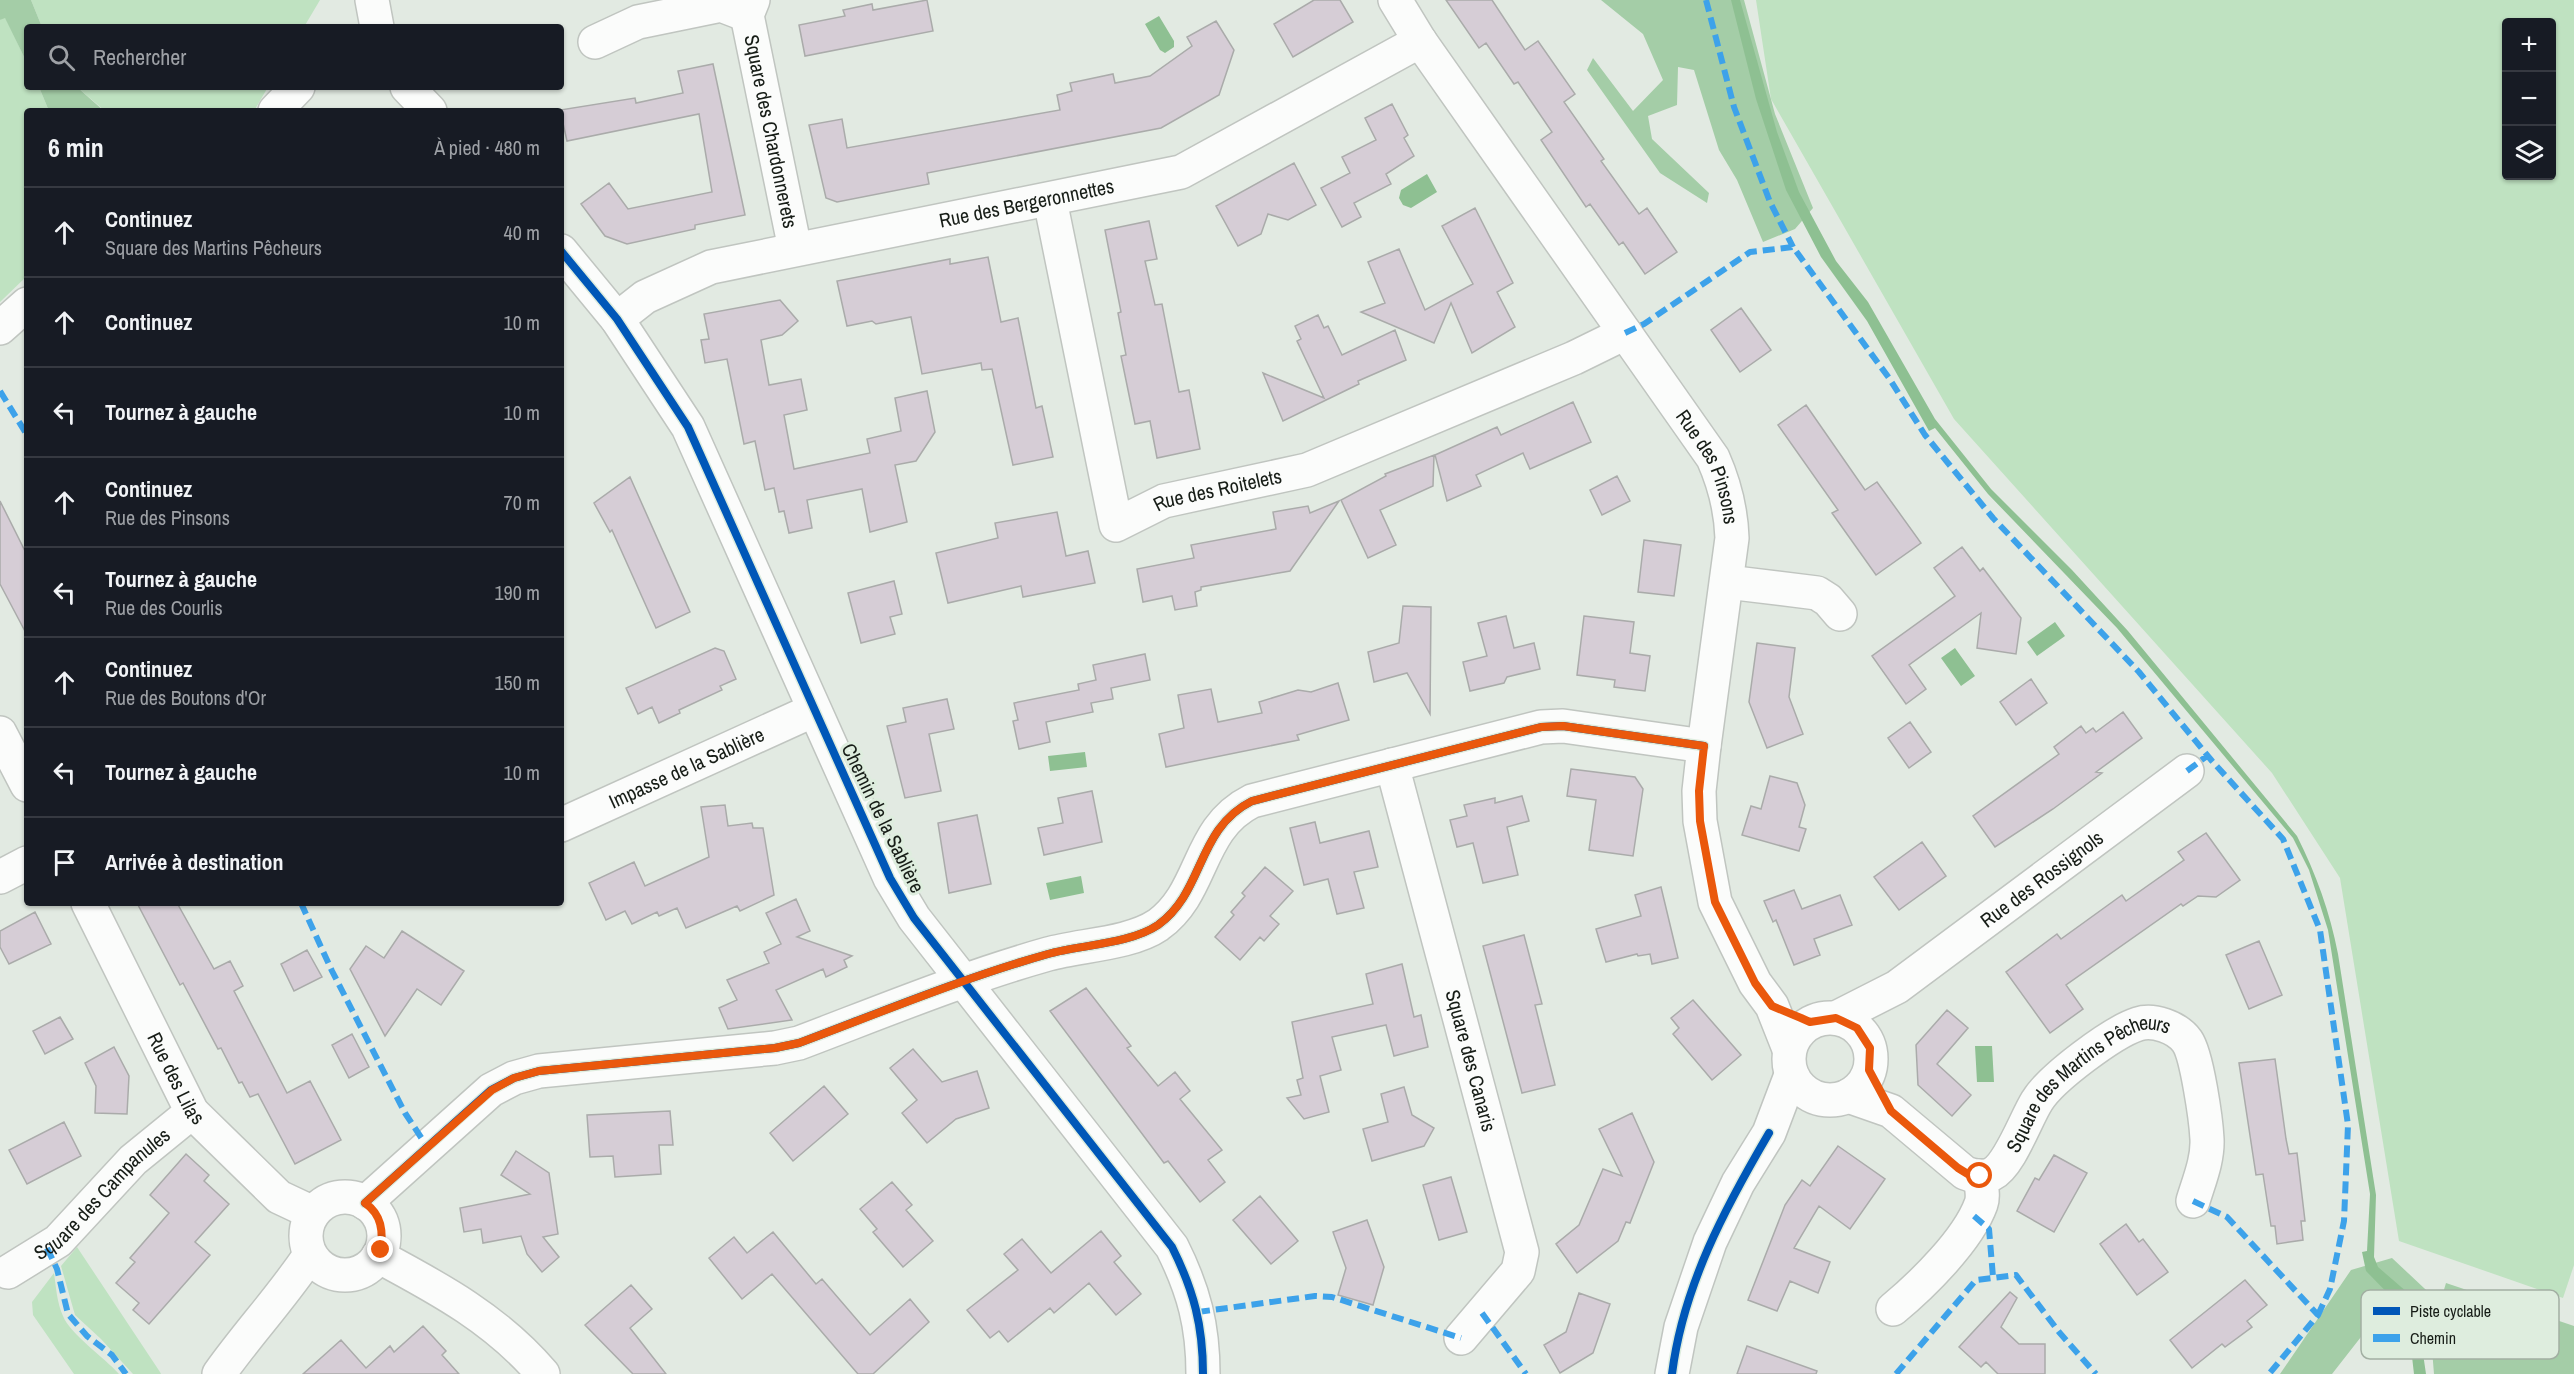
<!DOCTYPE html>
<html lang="fr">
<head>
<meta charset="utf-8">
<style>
	:root { --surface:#171b24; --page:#20242c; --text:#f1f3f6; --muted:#9ea1a6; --line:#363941 }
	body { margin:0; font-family:"Archivo Narrow",sans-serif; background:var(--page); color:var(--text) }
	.controls { position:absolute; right:18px; top:18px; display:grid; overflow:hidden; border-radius:6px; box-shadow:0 2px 4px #0004 }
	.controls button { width:54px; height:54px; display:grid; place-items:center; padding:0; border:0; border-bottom:2px solid var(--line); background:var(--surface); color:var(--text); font:30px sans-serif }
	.stop { position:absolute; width:18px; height:18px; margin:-14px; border:4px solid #ea580c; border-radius:50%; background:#fff }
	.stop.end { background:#ea580c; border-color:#fff; box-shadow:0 2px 6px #0008 }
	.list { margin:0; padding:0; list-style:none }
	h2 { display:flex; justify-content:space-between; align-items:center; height:78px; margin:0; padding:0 24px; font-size:26px }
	h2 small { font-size:20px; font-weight:400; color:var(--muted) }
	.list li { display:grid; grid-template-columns:39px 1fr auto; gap:18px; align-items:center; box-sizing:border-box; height:90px; padding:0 24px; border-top:2px solid var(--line) }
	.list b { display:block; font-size:22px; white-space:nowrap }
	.list p { margin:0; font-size:20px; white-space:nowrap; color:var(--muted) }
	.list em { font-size:20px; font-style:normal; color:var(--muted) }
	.icon { flex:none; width:33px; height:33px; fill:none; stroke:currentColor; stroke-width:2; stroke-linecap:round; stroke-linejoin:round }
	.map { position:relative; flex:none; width:2574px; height:1374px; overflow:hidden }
	.search { position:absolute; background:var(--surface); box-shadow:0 2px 4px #0004; left:24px; top:24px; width:540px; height:66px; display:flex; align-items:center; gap:15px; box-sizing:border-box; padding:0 21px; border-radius:6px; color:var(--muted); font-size:22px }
	.panel { position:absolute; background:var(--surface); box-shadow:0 2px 4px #0004; left:24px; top:108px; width:540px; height:798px; border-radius:6px }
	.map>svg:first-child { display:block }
	.green { fill:#bfe2c1; fill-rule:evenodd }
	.forest { fill:#a4cda7 }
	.water { fill:#8ec092 }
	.building { fill:#d6cdd6; stroke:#aaabaa; stroke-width:1.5 }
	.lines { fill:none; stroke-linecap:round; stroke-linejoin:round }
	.minor-casing { stroke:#c0c5c0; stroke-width:36 }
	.minor { stroke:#fbfcfb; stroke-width:33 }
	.quiet { stroke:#3da2ea; stroke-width:6; stroke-dasharray:12 6; stroke-linecap:butt }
	.cycleway-casing { stroke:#deedde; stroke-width:11 }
	.cycleway { stroke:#0057b8; stroke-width:8 }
	.route { stroke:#ea580c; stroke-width:8 }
	.labels { text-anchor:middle; stroke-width:6; stroke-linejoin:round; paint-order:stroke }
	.street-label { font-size:20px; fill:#171d17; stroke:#deedde }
	.key { fill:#deedde; stroke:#a2afa2; stroke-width:1.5 }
	.key-label { font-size:16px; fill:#171d17 }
</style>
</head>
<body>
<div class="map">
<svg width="2574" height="1374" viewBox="0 0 2574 1374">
	<rect width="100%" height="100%" fill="#e2eae2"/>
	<path class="green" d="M31 0H320L304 27H42Z
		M1756 0H2574V1265L2563 1298 2399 1241 2340 878 2272 773 1954 419 1771 99ZM2552 22V176H2506V22Z
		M5 17 27 63V87H39L49 111H27V276L0 302V20Z
		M77 87H268L254 111H105Z
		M77 1247 160 1372 161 1374H133L101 1339 75 1315 61 1266Z
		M54 1273C56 1287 57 1303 63 1316 70 1334 104 1357 119 1374H74L33 1315 32 1302Z"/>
	<path class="forest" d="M0 0H31L42 27H27V63L5 18 0 20Z
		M1601 0H1744L1775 114 1813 208 1795 229 1763 242 1737 180 1719 150 1694 70 1678 67 1677 105 1648 116 1652 139 1709 193 1707 203 1660 173 1587 70 1593 58 1633 111 1663 80 1643 34Z
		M39 87H77L104 111H49Z
		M2392 1258 2440 1303 2446 1283 2574 1326V1374H2434L2431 1337 2375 1319 2332 1374H2280L2351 1270Z"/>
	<path class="water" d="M1731 0H1740L1777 132 1799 192 1836 261 1868 302 1935 419 1991 489 2072 570 2128 631 2297 836C2316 874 2330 912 2338 954L2376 1195 2374 1257 2378 1267 2415 1299 2426 1374H2414L2407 1313 2366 1271 2362 1252 2367 1251 2370 1194 2328 930 2309 870 2293 838 2117 628 1988 494 1935 428 1929 431 1867 321 1821 257 1786 190 1756 99Z
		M1159 16 1174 41V47L1165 53 1160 50 1145 24Z
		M1427 174 1437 192 1411 208 1403 205 1399 198 1401 190Z
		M2055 622 2065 636 2037 656 2027 642Z
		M1955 648 1975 676 1961 686 1941 658Z
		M1085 752 1087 767 1050 771 1048 756Z
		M1081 876 1084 893 1050 900 1046 883Z
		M1975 1046H1992L1994 1082H1977Z"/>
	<path class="building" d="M927 0 933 31 805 56 799 25 845 16 843 10 872 4 873 10Z
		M1314 0H1340L1353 22 1293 57 1274 24Z
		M1446 0H1492L1525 50 1538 41 1575 94 1564 102 1604 159 1601 161 1639 214 1647 208 1677 252 1645 274 1623 242 1619 245 1590 204 1586 207 1541 140 1552 132 1518 82 1514 84 1486 43 1479 48Z
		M1216 21 1234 50 1219 95 1161 128 927 173 929 184 837 202 826 198 809 125 842 119 847 148 1060 110 1057 95 1072 91 1070 83 1113 74 1115 83 1150 76 1192 46 1187 37Z
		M713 64 745 215 695 225V229L627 244 605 236 581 204 609 183 628 209 712 192 699 114 567 141 560 110 635 98 636 103 683 93 678 71Z
		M1392 104 1408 135 1404 138 1414 156 1386 174 1391 184 1354 203 1361 217 1342 227 1321 188 1350 173 1342 157 1376 140 1365 118Z
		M1294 163 1316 205 1288 220 1268 214 1261 234 1238 246 1216 206Z
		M1475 208 1513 283 1497 292 1515 327 1472 353 1451 303 1434 343 1361 312 1385 303 1368 262 1399 249 1425 310 1473 284 1442 226Z
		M1149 221 1157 259 1145 261 1155 305 1162 304 1179 392 1189 390 1200 449 1157 458 1150 421 1135 424 1121 356 1126 355 1118 313 1121 312 1105 230Z
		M988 257 1001 322 1018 318 1036 408 1042 406 1053 457 1013 465 992 369 982 370 981 363 922 374 911 317 876 324 872 321 847 326 837 281 950 259V264Z
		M780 300 798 321 782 335 761 340 769 385 801 379 807 410 784 415 794 469 870 453 867 439 901 431 895 398 927 391 935 432 916 461 895 465 907 522 870 532 862 489 807 500 812 528 789 533 784 511 779 512 774 488 765 490 755 441 744 444 727 359 705 363 701 340 709 339 704 314Z
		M1741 308 1771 350 1740 372 1711 330Z
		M1318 315 1324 328 1328 326 1342 355 1395 330 1406 360 1358 381 1359 384 1283 421 1263 373 1324 398 1297 341 1301 339 1295 326Z
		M1573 402 1591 442 1530 469 1523 453 1476 475 1481 486 1447 501 1435 455 1497 427 1501 435Z
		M1806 405 1865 490 1877 482 1921 543 1876 575 1832 513 1838 510 1778 425Z
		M1434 455 1433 486 1380 510 1396 545 1368 558 1341 500 1386 476 1385 474Z
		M1617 476 1630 501 1602 515 1590 490Z
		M630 477 690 612 656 628 612 530 610 532 594 503Z
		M0 501 27 555V635L0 584Z
		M1339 501 1290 571 1201 587V590L1195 592 1197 606 1175 610 1172 596 1143 602 1137 569 1194 558 1191 545 1276 529 1273 512 1308 506 1310 513Z
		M1057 512 1066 556 1088 551 1095 583 1023 597 1021 586 948 603 936 553 998 538 995 523Z
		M1644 540 1681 545 1674 596 1638 592Z
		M1962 547 1980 571 1983 568 2021 618 2016 654 1977 648 1981 613 1909 665 1926 689 1906 704 1872 656 1955 596 1934 568Z
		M894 581 902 614 890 617 895 634 861 643 848 593Z
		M1403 606 1431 607 1430 714 1407 673 1374 682 1368 652 1399 643Z
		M1506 616 1514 648 1534 643 1540 669 1507 677 1504 683 1470 691 1463 662 1487 656 1478 623Z
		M1584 616 1634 622 1630 653 1650 656 1645 691 1614 687 1615 680 1577 675Z
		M1757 643 1795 648 1789 697 1803 734 1767 748 1749 702Z
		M715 648 724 651 736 679 720 686 722 690 679 710 680 713 659 723 652 707 638 714 626 688Z
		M1145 654 1150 680 1111 688 1113 699 1091 703 1093 712 1046 722 1050 742 1019 749 1013 721 1018 720 1014 703 1079 690 1078 684 1096 680 1093 665Z
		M2031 679 2047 703 2016 725 2000 702Z
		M1338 683 1349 720 1297 735 1299 740 1166 767 1159 734 1184 728 1178 695 1211 689 1218 722 1262 713 1259 702 1298 690 1311 692Z
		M947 699 954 729 929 734 941 791 905 798 887 726 906 722 903 708Z
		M2123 712 2142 738 2096 772 2102 773 2053 809 1995 847 1973 816 2059 754 2054 747 2081 726 2086 733 2093 728 2096 732Z
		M1910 722 1931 752 1909 768 1888 738Z
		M1571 769 1635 777 1643 789 1633 856 1589 850 1596 800 1567 796Z
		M1770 776 1797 783 1805 805 1799 827 1806 829 1799 851 1742 835 1751 806 1761 809Z
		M1092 791 1102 842 1044 855 1038 828 1063 823 1058 798Z
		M1522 796 1529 821 1507 827 1518 875 1483 883 1473 843 1457 847 1450 820 1467 816 1464 805 1495 798V803Z
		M725 805 728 826 752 823 753 828H763L774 895 740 911 737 906 686 928 677 908 659 916 657 912 632 924 625 911 606 920 589 883 634 862 645 886 709 857 701 807Z
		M977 815 991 884 949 893 938 823Z
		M1315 822 1320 843 1369 831 1378 867 1354 872 1364 908 1337 914 1328 879 1304 885 1290 828Z
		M2206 833 2240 880 2216 897 2198 896 2183 906 2181 904 2066 985 2083 1009 2050 1033 2006 972 2057 934 2061 939 2122 895 2126 901 2184 860 2178 852Z
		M1922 842 1946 876 1899 910 1874 877Z
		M1265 867 1293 891 1270 916 1279 924 1264 941 1260 937 1240 960 1215 937 1234 915 1231 912 1245 896 1242 893Z
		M1661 887 1678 958 1652 964 1650 954 1638 956 1637 954 1606 962 1596 929 1641 916 1635 895Z
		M1794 890 1802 909 1840 895 1852 925 1814 939 1820 955 1794 965 1776 920 1773 922 1764 901Z
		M796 899 810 931 797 937 852 956 844 960 847 967 826 977 823 969 776 990 792 1020 728 1029 719 1008 737 1000 727 980 769 963 764 952 781 944 766 913Z
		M137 903H177L214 969 230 961 243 986 234 991 287 1093 310 1081 341 1140 295 1164 258 1094 250 1097 242 1082 239 1083 221 1048 218 1049 183 983 180 985Z
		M35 912 51 944 9 964 0 947V931Z
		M402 931 464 971 441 1005 417 989 385 1036 350 969 366 946 384 958Z
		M1524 935 1542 1004 1535 1005 1555 1085 1522 1093 1483 946Z
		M2259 941 2282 995 2249 1009 2226 955Z
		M307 950 322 977 294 991 281 964Z
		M1402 964 1414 1017 1421 1015 1428 1047 1394 1056 1386 1025 1332 1037 1341 1070 1320 1076 1329 1112 1304 1119 1287 1098 1301 1095 1297 1080 1303 1078 1292 1022 1373 1004 1366 974Z
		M1086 988 1131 1046 1127 1048 1158 1086 1175 1072 1190 1091 1180 1099 1222 1150 1208 1160 1225 1182 1200 1202 1168 1161 1164 1163 1050 1011Z
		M1693 1000 1741 1055 1712 1080 1673 1034 1679 1028 1671 1018Z
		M1947 1010 1968 1028 1937 1064 1971 1095 1952 1116 1918 1085 1916 1045Z
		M60 1017 73 1039 45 1054 33 1031Z
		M352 1034 369 1067 349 1078 332 1045Z
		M114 1047 129 1076 127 1114 95 1113 96 1086 85 1063Z
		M913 1049 942 1082 977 1071 989 1108 956 1119 927 1143 902 1113 917 1100 890 1068Z
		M2275 1059 2286 1139 2289 1154 2297 1153 2305 1221H2301L2303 1240 2277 1244 2275 1226H2271L2263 1174 2256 1175 2239 1063Z
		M824 1086 848 1114 793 1161 770 1133Z
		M1404 1087 1412 1115 1434 1128 1424 1146 1372 1161 1363 1129 1388 1122 1381 1094Z
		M670 1111 673 1145H659L661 1174 615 1177 613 1156 590 1157 587 1115Z
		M1632 1113 1654 1162 1630 1223 1626 1222 1618 1241 1577 1273 1556 1244 1579 1225 1603 1169 1622 1176 1599 1129Z
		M64 1122 81 1156 27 1184 9 1150Z
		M1838 1146 1885 1179 1850 1229 1819 1206 1794 1248 1830 1262 1818 1293 1790 1281 1777 1311 1748 1300 1785 1205 1802 1180 1810 1186Z
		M516 1151 549 1173 558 1234 543 1237 559 1257 542 1272 527 1254 521 1236 483 1243 481 1229 464 1232 460 1208 530 1194 501 1175Z
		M186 1154 209 1175 204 1181 229 1204 195 1242 210 1255 149 1324 133 1310 139 1303 116 1283 135 1262 130 1258 169 1213 150 1195Z
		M2054 1155 2087 1173 2054 1232 2017 1211 2035 1178 2039 1180Z
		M1451 1177 1467 1232 1439 1240 1423 1185Z
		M892 1182 912 1205 906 1210 933 1241 903 1267 873 1232 877 1229 860 1209Z
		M1260 1196 1298 1241 1271 1264 1233 1220Z
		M1367 1220 1384 1267 1373 1305 1338 1295 1346 1268 1333 1232Z
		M2126 1224 2139 1242 2143 1239 2168 1272 2137 1295 2100 1244Z
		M1101 1231 1121 1256 1114 1262 1141 1294 1116 1315 1089 1283 1054 1313 1050 1308 1008 1342 999 1331 990 1338 967 1310 1018 1270 1004 1254 1022 1239 1051 1273Z
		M773 1232 816 1284 822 1279 870 1335 910 1299 929 1322 873 1374H858L772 1274 742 1299 709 1258 734 1237 747 1253Z
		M2245 1280 2267 1305 2247 1321 2252 1327 2225 1347 2222 1344 2192 1368 2170 1340Z
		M631 1285 652 1309 630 1328 666 1374H633L585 1325Z
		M2010 1292 2017 1298 2001 1327 2019 1344H2045V1374H1998L1986 1362 1981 1367 1959 1347Z
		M1579 1293 1610 1304 1593 1353 1560 1373 1544 1345 1566 1332Z
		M423 1326 446 1351 442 1355 459 1374H303L341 1340 366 1368 390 1346 394 1352Z
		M1747 1346 1817 1371 1816 1374H1737Z"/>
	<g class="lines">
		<g class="minor-casing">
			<g id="minor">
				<path d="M372 0 377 27"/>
				<path id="s1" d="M753 0 747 15 795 249"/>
				<path id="s2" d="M1395 0 1420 41 1713 458C1725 485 1731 509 1732 538L1704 746 1699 791 1700 821 1715 902 1755 983 1772 1006 1789 1049"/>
				<path d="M595 42 638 22 721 5 747 15"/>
				<path d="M407 87 430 111"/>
				<path d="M275 111 298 87"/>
				<path id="s3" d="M1050 200 1116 525 1164 501 1307 470 1574 358 1625 333"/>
				<path d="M561 251 617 319 688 427 890 878 914 918 1172 1247C1194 1291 1203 1326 1203 1374"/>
				<path id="s4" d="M617 319 645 297 711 267 1181 172 1420 41"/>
				<path d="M0 328 27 304"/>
				<path d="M1727 582 1817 593 1828 600 1840 614"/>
				<path d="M0 733 27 785"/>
				<path id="s5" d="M1392 765 1522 1252 1518 1271 1461 1338"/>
				<path id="s6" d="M561 825 814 710"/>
				<path d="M0 877 27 863"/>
				<path id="s7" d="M88 903 192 1112 279 1197 313 1213"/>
				<circle cx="1830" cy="1059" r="41"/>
				<path id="s8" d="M1836 1018 1897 987 2187 771"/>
				<path id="s9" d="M1848 1096 1891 1111 1965 1173C1973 1176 1984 1178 1992 1174 2010 1165 2026 1118 2037 1101 2051 1078 2113 1032 2138 1024 2153 1019 2177 1027 2187 1041 2197 1055 2206 1120 2207 1139 2208 1160 2199 1181 2193 1201"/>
				<circle cx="345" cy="1236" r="39"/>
				<path d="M365 1203 491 1090 514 1078 539 1071 775 1048 799 1043C881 1012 963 978 1048 954 1080 945 1130 944 1158 925 1205 891 1196 829 1252 801L1541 727 1563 726 1704 746"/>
				<path d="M378 1256C440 1289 497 1320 543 1374"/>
				<path id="s10" d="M8 1272 58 1241 133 1160 192 1112"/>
				<path d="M1893 1309C1922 1285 1968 1240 1981 1204 1984 1196 1981 1185 1980 1176"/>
				<path d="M219 1374C248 1333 282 1297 310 1255"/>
				<path d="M1672 1374 1681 1327 1710 1242 1738 1183 1769 1133 1791 1075"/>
			</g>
		</g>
		<use href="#minor" class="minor"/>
		<path class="quiet" d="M1706 0 1734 107 1770 202 1793 247
			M1625 333 1644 324 1750 252 1793 247 1889 378 1925 435 1993 518 2139 672 2212 761 2283 839 2320 930 2348 1125 2344 1221 2330 1289 2318 1315
			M0 391 27 435
			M2187 771 2207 756
			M301 903 332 971 405 1113 428 1148
			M2193 1201 2227 1217 2318 1315 2269 1374
			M1974 1216 1989 1229 1993 1277
			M47 1248 57 1269 68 1314 87 1336 112 1355 126 1374
			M1198 1312 1315 1296 1332 1297 1461 1338
			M1482 1313 1526 1374
			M1896 1374 1976 1280 2016 1275 2059 1332 2096 1374"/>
		<g class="cycleway-casing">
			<path id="cycleway" d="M561 251 617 319 688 427 890 878 914 918 1172 1247C1194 1291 1203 1326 1203 1374
				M365 1203 491 1090 514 1078 539 1071 775 1048 799 1043C881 1012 963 978 1048 954 1080 945 1130 944 1158 925 1205 891 1196 829 1252 801L1541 727 1563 726 1704 746
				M1672 1374C1683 1286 1725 1208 1769 1133"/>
		</g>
		<use href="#cycleway" class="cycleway"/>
	</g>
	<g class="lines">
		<path class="route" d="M381 1250C383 1231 382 1215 365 1203L492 1090 514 1078 539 1071 775 1048 799 1043C882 1012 963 978 1048 954 1080 945 1130 944 1158 925 1205 891 1196 829 1252 801L1541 727 1563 726 1704 746 1699 791 1700 821 1715 902 1755 983 1772 1006 1801 1018 1810 1022 1836 1018 1857 1028 1870 1048 1869 1070 1891 1111 1958 1168 1971 1176H1980"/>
	</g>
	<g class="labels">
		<g class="street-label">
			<text dy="7" stroke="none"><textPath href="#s1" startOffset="135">Square des Chardonnerets</textPath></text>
			<text dy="7" stroke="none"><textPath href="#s4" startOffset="430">Rue des Bergeronnettes</textPath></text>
			<text dy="7" stroke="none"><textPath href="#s2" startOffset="564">Rue des Pinsons</textPath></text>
			<text dy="7" stroke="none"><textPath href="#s3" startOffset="440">Rue des Roitelets</textPath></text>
			<text dy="7" stroke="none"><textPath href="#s6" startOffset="138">Impasse de la Sablière</textPath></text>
			<text transform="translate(883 818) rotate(64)" y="7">Chemin de la Sablière</text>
			<text dy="7" stroke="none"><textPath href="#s8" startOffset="249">Rue des Rossignols</textPath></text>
			<text dy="7" stroke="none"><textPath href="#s5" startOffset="306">Square des Canaris</textPath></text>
			<text dy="7" stroke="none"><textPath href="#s7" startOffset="196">Rue des Lilas</textPath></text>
			<text dy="7" stroke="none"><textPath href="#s9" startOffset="309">Square des Martins Pêcheurs</textPath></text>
			<text dy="7" stroke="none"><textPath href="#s10" startOffset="123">Square des Campanules</textPath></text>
		</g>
	</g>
	<rect x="2361" y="1290" width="198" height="69" rx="9" class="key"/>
	<rect x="2373" y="1307" width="27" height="8" fill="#0057b8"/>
	<rect x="2373" y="1334" width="27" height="8" fill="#3da2ea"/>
	<g class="key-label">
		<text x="2410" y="1317">Piste cyclable</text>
		<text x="2410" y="1344">Chemin</text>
	</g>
</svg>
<div class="controls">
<button>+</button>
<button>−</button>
<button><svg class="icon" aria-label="layers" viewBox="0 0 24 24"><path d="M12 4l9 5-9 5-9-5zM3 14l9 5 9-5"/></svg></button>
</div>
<div class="stop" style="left:1980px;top:1176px"></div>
<div class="stop end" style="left:381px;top:1250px"></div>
<div class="search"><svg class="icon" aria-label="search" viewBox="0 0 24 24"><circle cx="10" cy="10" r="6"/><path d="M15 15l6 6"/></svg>Rechercher</div>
<section class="panel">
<h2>6 min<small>À pied · 480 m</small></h2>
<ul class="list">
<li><svg class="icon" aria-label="ahead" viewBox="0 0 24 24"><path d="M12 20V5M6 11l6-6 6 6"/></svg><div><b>Continuez</b><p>Square des Martins Pêcheurs</p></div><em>40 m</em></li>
<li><svg class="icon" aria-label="ahead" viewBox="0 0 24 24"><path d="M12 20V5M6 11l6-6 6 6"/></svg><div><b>Continuez</b></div><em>10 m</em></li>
<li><svg class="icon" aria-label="left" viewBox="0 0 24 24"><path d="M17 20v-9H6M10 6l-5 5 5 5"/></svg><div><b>Tournez à gauche</b></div><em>10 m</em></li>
<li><svg class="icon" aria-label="ahead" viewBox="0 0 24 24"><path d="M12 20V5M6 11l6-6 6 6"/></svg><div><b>Continuez</b><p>Rue des Pinsons</p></div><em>70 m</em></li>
<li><svg class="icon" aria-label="left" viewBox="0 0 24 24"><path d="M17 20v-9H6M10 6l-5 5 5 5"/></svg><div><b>Tournez à gauche</b><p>Rue des Courlis</p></div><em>190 m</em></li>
<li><svg class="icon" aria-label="ahead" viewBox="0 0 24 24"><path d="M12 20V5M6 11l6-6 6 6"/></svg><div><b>Continuez</b><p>Rue des Boutons d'Or</p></div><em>150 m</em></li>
<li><svg class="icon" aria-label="left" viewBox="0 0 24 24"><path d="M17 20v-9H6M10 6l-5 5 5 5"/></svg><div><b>Tournez à gauche</b></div><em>10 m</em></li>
<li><svg class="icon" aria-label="arrive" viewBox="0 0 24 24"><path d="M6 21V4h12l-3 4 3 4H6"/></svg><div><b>Arrivée à destination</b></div></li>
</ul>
</section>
</div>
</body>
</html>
